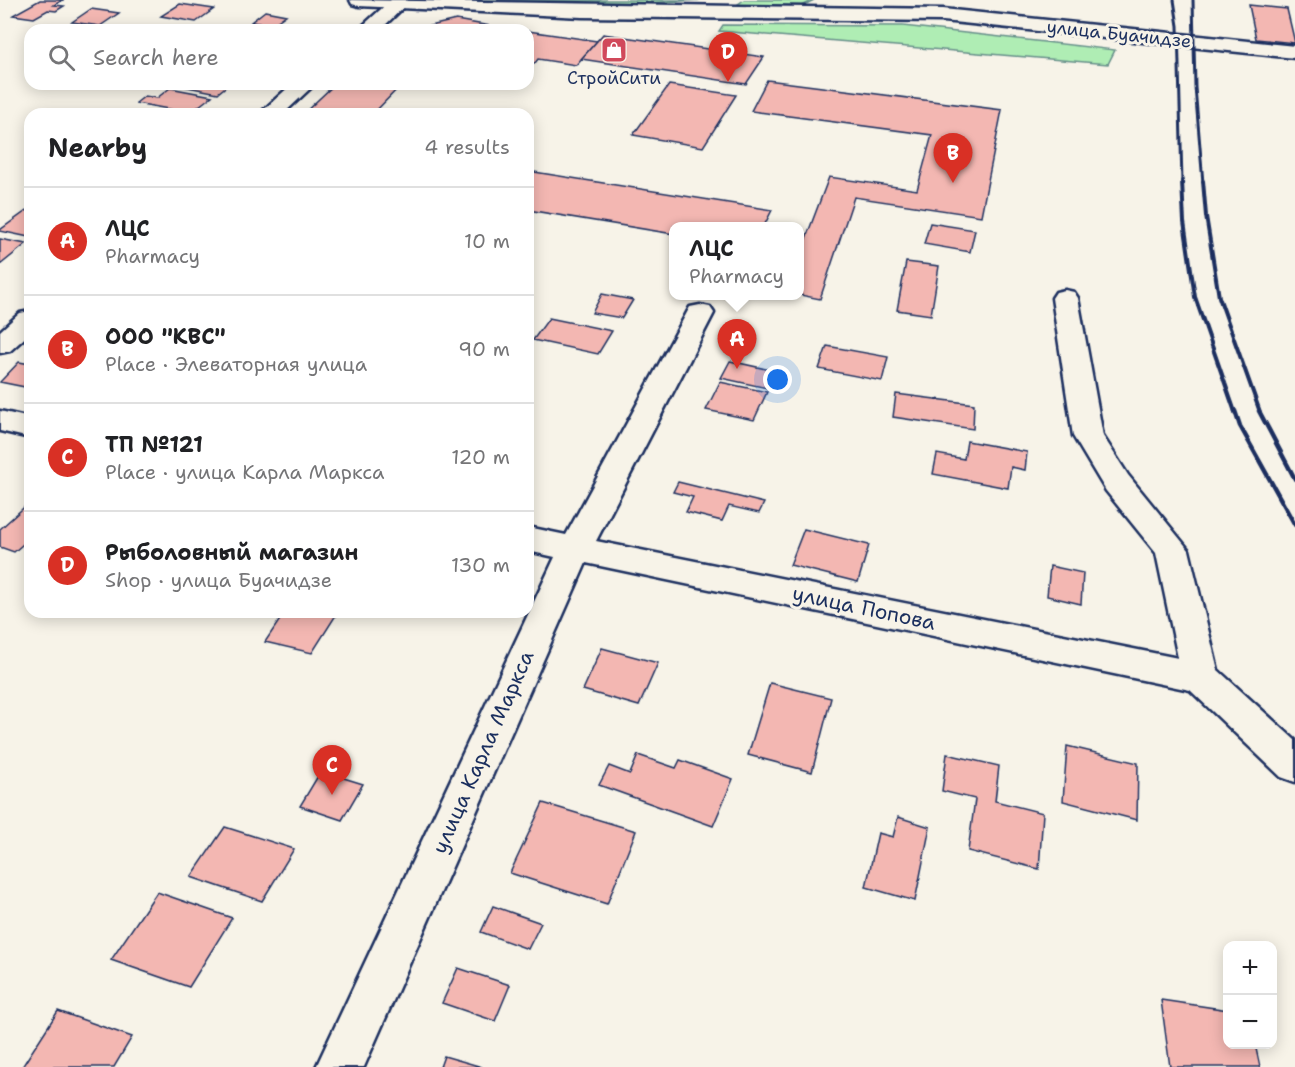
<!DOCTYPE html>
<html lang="en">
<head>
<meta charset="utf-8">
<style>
	:root { --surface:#fff; --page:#f6f6f6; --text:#202124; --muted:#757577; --line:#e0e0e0; --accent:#d93025 }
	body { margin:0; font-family:"Shantell Sans",sans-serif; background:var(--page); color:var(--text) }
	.controls { position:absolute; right:18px; bottom:18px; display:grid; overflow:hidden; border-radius:12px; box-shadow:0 3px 15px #0003 }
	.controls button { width:54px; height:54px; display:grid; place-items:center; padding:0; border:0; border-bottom:2px solid var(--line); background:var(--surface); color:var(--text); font:30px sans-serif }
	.you { position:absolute; left:778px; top:380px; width:21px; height:21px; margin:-15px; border:4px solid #fff; border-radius:50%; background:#1a73e8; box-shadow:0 0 0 9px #1a73e833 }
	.badge { display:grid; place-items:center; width:39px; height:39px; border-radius:50%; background:var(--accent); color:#fff; font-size:20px; font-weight:700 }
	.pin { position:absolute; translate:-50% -50px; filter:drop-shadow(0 2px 3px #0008) }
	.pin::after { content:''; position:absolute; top:32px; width:21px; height:18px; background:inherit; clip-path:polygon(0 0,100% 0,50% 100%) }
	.popup { position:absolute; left:669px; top:222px; width:135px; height:78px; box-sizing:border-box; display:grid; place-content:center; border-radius:12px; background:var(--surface); filter:drop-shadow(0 2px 4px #0005); font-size:20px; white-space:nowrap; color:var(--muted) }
	.popup b { font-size:22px; color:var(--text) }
	.popup::after { content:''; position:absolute; left:50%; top:100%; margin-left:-12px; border:12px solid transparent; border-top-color:var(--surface) }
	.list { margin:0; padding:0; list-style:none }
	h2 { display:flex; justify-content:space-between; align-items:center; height:78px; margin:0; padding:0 24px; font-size:26px }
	h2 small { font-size:20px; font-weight:400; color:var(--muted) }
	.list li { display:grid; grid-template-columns:39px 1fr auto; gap:18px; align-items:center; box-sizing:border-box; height:108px; padding:0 24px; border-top:2px solid var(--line) }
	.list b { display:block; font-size:22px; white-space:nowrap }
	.list p { margin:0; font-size:20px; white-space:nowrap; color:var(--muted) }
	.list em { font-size:20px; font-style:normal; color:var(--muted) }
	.icon { flex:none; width:33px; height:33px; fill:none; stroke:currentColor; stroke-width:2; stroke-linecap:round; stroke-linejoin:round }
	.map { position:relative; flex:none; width:1295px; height:1067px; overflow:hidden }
	.search { position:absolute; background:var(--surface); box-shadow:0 3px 15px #0003; left:24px; top:24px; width:510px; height:66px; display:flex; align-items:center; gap:15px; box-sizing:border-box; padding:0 21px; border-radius:18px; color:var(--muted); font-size:22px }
	.panel { position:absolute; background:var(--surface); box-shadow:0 3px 15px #0003; left:24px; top:108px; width:510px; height:510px; border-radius:18px }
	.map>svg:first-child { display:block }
	.green { fill:#afedb4; stroke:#658e89; stroke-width:1.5 }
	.building { fill:#f3b7b2; stroke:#1b2f5e; stroke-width:1.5 }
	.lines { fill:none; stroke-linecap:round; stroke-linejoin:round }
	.street-casing { stroke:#1b2f5e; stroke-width:5 }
	.secondary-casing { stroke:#1b2f5e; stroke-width:5 }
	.street { fill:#f7f3e8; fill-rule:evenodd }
	.secondary { fill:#f7f3e8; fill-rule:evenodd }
	.rail-far2 { stroke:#1b2f5e; stroke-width:3 }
	.rail-far1 { stroke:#1b2f5e; stroke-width:4 }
	.rail { stroke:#1b2f5e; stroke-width:4.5 }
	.labels { text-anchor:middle; stroke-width:6; stroke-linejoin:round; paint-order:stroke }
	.far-street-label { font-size:18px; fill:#1b2f5e; stroke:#f7f3e8 }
	.far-poi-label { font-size:18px; fill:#1b2f5e; stroke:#f7f3e8 }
	.street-label { font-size:21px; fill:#1b2f5e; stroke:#f7f3e8 }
</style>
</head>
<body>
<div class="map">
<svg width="1295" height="1067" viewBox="0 0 1295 1067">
	<rect width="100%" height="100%" fill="#f7f3e8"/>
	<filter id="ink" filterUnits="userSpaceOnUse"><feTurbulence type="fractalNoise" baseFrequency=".0167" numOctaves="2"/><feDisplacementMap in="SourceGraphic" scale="12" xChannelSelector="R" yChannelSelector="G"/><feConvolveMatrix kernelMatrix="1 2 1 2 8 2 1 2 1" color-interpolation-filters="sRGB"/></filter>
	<g filter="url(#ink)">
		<path class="green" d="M466 0H699L644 3H552Z
			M744 0H814L800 7 735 6Z
			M723 25 903 26 1115 50 1108 64 719 31Z"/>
		<path class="building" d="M40 0H63L54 5 64 6 56 11 48 10 34 18 13 15Z
			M180 4 214 9 196 22 161 16Z
			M1249 5 1287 9 1295 43 1256 39Z
			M91 9 119 13 100 26 72 22Z
			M265 11 286 15 272 25 251 22Z
			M456 20 490 26 485 30H413Z
			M528 31 597 41 576 65 538 59 535 63 528 62Z
			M603 34 764 57 746 84 581 59Z
			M767 80 1002 110 981 216 854 197 820 299 800 295V254L829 177 917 190 932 135 751 111Z
			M179 84H229L218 93 177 85Z
			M335 84H402L373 114H303Z
			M669 85 736 95 703 147 633 135Z
			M170 88 212 96 190 113 136 103 145 96 157 98Z
			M528 171 772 210 764 226H674V234L528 210Z
			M29 209V237L0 231V230Z
			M930 223 975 230 970 252 924 244Z
			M0 239 26 244 0 265Z
			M906 262 939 266 931 315 897 310Z
			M602 294 633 300 622 318 592 313Z
			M549 318 612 331 598 354 533 340Z
			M827 346 888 357 882 381 819 369Z
			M730 361 775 371 767 388 721 378Z
			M19 362 30 364V388L0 382Z
			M720 382 767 392 754 420 706 410Z
			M896 394 974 404 973 429 893 417Z
			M967 441 1027 452 1025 470 1011 467 1008 488 933 474 937 454 964 459Z
			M678 482 764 503 759 513 729 506 722 521 686 512 693 497 673 492Z
			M30 502V538L14 552 0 547V529Z
			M804 529 869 545 858 582 790 565Z
			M1050 566 1083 573 1081 604 1047 596Z
			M285 612H338L312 653 265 642Z
			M602 648 658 663 639 706 583 690Z
			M770 683 831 698 812 772 748 755Z
			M1067 746 1138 763 1137 820 1063 801Z
			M947 754 999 766 995 801 1043 813 1039 869 968 851 975 799 942 791Z
			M638 755 676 768 680 760 733 779 713 826 599 785 609 766 630 774Z
			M321 771 363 784 342 820 300 806Z
			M543 803 636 831 607 904 510 873Z
			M898 817 930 827 915 901 866 887 878 833 893 837Z
			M225 827 294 849 262 901 191 877Z
			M157 892 232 918 189 987 111 960Z
			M493 906 541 923 528 949 481 932Z
			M458 968 510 985 495 1021 442 1003Z
			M1161 1000 1228 1010V1044H1255L1260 1067H1170Z
			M58 1011 132 1037 114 1067H22Z
			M444 1056 482 1067H440Z"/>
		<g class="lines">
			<g class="street-casing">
				<path id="street" d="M391 0H406L408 3 380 30H358Z
					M292 84H315L283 114H259Z
					M1065 290 1074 292 1078 298 1103 436 1128 475 1189 550 1218 670 1295 740V782L1281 777 1190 690 586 563 364 1067H316L555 557 528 551V527L566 535 690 307 700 305 710 307 714 313 596 541 1178 658 1156 553 1106 491 1073 436 1052 298 1056 292Z
					M30 311V333L10 351 0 353V331L20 313Z
					M0 411 30 418V438L0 431Z"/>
			</g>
			<g class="secondary-casing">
				<path id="secondary" d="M350 0 943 9 1295 46V58L943 21 582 17 359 6 352 4Z"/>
			</g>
			<use href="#street" class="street"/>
			<use href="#secondary" class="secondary"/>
			<path class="rail-far2" d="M1174 0 1178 26 1182 183
				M1193 0 1195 87 1203 183"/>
			<path class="rail-far1" d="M1182 181 1184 222 1195 297 1235 412
				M1203 181 1206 216 1219 297 1260 412"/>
			<path class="rail" d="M1235 411 1240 426 1295 525
				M1259 411 1295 479"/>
		</g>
	</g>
	<defs>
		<g id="shop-square" transform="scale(1.35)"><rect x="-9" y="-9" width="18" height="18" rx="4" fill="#d1495b" stroke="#f7f3e8"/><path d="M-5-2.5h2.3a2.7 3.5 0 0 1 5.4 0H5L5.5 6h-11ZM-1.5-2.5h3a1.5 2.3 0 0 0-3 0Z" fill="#fff"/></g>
	</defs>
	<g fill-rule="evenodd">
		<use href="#shop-square" x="614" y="50"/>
	</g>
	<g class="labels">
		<g class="far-street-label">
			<text transform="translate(1119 34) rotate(6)" y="6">улица Буачидзе</text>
		</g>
		<g class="far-poi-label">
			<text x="614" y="84">СтройСити</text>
		</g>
		<g class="street-label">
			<text transform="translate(864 608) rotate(12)" y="7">улица Попова</text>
			<text transform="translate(483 752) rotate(-66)" y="7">улица Карла Маркса</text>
		</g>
	</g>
</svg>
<div class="controls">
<button>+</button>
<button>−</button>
</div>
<div class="you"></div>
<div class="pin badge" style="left:737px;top:369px">A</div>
<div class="popup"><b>ЛЦС</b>Pharmacy</div>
<div class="pin badge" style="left:953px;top:183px">B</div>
<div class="pin badge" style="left:332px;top:795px">C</div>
<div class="pin badge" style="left:728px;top:82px">D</div>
<div class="search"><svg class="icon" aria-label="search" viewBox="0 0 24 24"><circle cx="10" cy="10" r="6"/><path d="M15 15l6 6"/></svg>Search here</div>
<section class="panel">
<h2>Nearby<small>4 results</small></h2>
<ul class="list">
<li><span class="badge">A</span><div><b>ЛЦС</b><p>Pharmacy</p></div><em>10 m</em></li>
<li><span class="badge">B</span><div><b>ООО &quot;КВС&quot;</b><p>Place · Элеваторная улица</p></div><em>90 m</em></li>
<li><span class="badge">C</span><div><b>ТП №121</b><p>Place · улица Карла Маркса</p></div><em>120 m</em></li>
<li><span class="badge">D</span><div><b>Рыболовный магазин</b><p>Shop · улица Буачидзе</p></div><em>130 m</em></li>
</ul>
</section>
</div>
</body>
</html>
